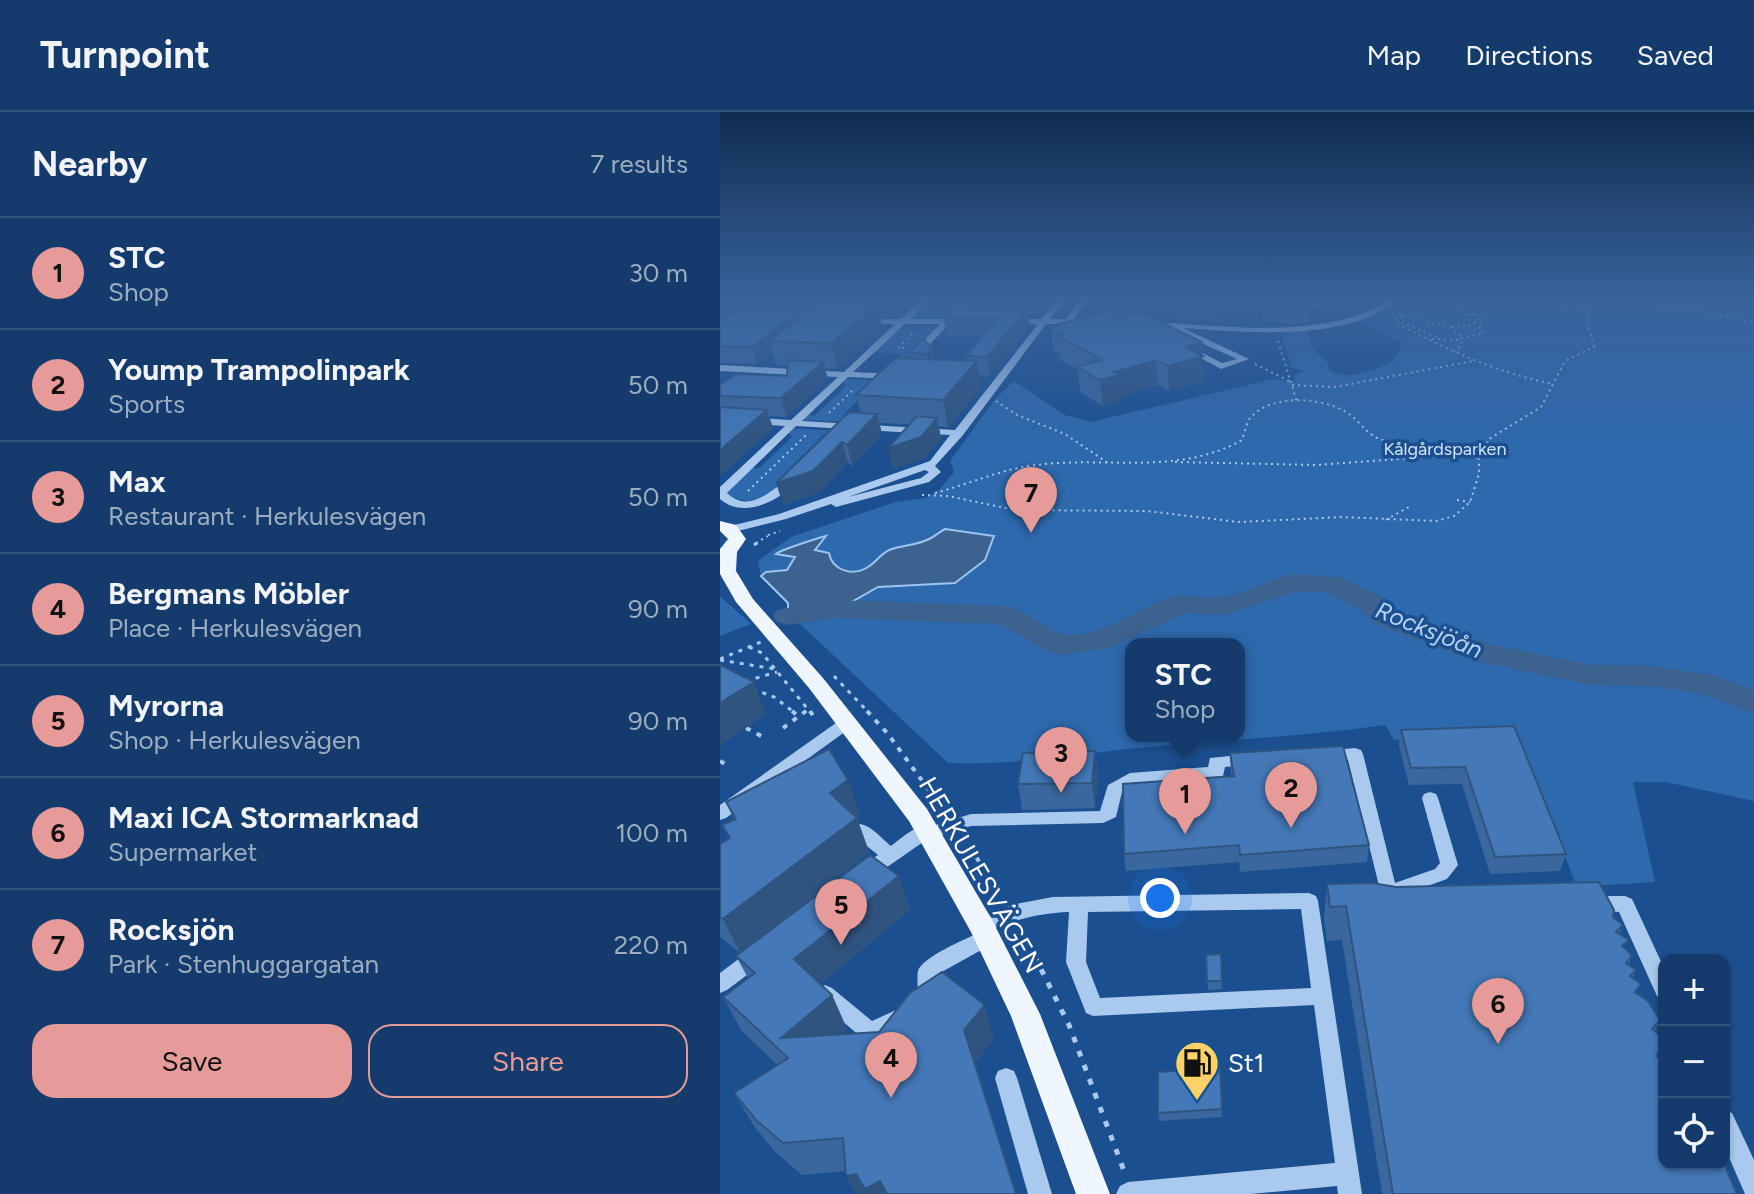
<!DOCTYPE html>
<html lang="en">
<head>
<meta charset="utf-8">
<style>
	:root { --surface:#143b6b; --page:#214673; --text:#f1f3f6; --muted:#9dadc1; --line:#33557e; --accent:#e69b98 }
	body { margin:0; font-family:Figtree,sans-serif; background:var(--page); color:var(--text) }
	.controls { position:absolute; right:24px; bottom:24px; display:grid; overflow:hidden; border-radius:16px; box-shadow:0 2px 6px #0004 }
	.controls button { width:72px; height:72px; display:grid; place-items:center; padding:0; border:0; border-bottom:2px solid var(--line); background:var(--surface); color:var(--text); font:40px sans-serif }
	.you { position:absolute; left:440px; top:786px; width:28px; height:28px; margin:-20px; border:6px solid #fff; border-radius:50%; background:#1a73e8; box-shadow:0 0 0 12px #1a73e833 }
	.badge { display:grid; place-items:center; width:52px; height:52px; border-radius:50%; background:var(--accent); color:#111; font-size:26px; font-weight:700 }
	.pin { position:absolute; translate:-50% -66px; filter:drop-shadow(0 2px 4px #0008) }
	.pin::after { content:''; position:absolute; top:42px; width:28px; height:24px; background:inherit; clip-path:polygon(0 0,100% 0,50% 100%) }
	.popup { position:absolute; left:405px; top:526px; width:120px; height:104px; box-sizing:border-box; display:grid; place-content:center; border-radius:16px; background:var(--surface); filter:drop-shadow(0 2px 6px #0005); font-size:26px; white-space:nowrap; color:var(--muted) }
	.popup b { font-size:30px; color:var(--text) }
	.popup::after { content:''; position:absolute; left:50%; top:100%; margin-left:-16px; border:16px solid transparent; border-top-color:var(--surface) }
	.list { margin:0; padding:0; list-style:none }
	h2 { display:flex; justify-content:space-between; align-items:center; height:104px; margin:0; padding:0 32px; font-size:34px }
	h2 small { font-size:26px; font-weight:400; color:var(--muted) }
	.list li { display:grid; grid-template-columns:52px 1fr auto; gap:24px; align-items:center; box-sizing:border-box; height:112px; padding:0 32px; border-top:2px solid var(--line) }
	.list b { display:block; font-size:30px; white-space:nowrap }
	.list p { margin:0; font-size:26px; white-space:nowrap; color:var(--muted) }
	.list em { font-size:26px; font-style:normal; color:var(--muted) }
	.actions { display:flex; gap:16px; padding:24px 32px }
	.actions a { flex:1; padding:18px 0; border:2px solid var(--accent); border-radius:24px; text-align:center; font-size:28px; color:var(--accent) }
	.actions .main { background:var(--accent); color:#111 }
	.icon { flex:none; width:44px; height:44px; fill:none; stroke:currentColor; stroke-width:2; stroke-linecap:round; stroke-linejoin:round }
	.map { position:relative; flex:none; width:1034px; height:1082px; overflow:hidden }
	header { display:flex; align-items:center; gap:48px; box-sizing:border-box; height:112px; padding:0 40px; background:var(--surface); border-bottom:2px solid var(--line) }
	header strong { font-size:38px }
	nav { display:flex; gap:44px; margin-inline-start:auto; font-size:28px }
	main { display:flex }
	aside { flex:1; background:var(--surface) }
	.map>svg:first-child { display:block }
	.green { fill:#2e69ad; fill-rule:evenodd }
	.water { fill:#3c6290; stroke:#9cc4f0; stroke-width:2 }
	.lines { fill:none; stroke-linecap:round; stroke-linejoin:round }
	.river { fill:#3c6290; fill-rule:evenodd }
	.path-far3 { stroke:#a9c9ee; stroke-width:2; stroke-dasharray:2 4; stroke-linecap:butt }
	.path-far2 { stroke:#a9c9ee; stroke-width:3; stroke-dasharray:4 6; stroke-linecap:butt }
	.path-far1 { stroke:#a9c9ee; stroke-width:4; stroke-dasharray:5 7; stroke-linecap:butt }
	.path { stroke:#a9c9ee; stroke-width:5; stroke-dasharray:6 9; stroke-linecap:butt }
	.minor { fill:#a9c9ee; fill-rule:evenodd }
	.major { fill:#f0f6ff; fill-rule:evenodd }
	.wall { fill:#3a679d; fill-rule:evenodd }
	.shaded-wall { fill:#305480 }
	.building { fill:#4478b7; stroke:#305480; stroke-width:2 }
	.labels { text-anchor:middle; stroke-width:7; stroke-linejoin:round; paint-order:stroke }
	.far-park-label { font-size:18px; fill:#cfe3fa; stroke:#1b4f8f }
	.water-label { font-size:24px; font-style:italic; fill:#b5d3f5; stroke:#1b4f8f }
	.near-street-label { font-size:26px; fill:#fff; stroke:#1b4f8f }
	.near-poi-label { font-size:26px; fill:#fff; stroke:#1b4f8f; text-anchor:start }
</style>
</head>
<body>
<header>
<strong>Turnpoint</strong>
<nav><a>Map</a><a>Directions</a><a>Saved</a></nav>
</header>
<main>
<aside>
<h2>Nearby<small>7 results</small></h2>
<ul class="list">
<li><span class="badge">1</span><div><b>STC</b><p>Shop</p></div><em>30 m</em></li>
<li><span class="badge">2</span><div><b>Yoump Trampolinpark</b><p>Sports</p></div><em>50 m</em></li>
<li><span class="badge">3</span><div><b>Max</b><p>Restaurant · Herkulesvägen</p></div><em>50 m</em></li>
<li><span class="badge">4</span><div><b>Bergmans Möbler</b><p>Place · Herkulesvägen</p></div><em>90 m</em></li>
<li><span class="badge">5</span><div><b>Myrorna</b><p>Shop · Herkulesvägen</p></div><em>90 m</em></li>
<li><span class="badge">6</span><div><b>Maxi ICA Stormarknad</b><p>Supermarket</p></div><em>100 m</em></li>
<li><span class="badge">7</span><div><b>Rocksjön</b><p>Park · Stenhuggargatan</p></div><em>220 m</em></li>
</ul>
<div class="actions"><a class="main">Save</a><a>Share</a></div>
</aside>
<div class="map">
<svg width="1034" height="1082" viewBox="0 0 1034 1082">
	<rect width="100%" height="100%" fill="#1b4f8f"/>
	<path class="green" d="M210 187 245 188 227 207H188Z
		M682 187H1034V689L946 670H913L935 770 857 775 798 626 674 628 665 613C586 624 507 628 428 635 361 641 295 654 228 651L77 509 117 499 71 452 67 458 46 460 41 464 38 449 71 425 176 390 206 386 220 377 234 360 230 349 275 287 294 269 345 303 371 310 553 267 575 269V263L586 259 572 256 560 220 589 217 591 235 608 251 609 258C628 269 655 259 672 249 677 246 678 238 682 233L681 229 639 211 666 199ZM411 532H519V624H411Z
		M177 217H217L174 260 165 261 183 242 153 240Z
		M125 267 165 269 154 272 124 302 129 307 126 310 81 308 87 302 94 304 126 274 122 270Z
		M72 316 116 319 103 323 73 354 78 359C59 378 34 400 7 382L32 354 36 357 40 355 72 325 68 320Z
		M0 484 31 512 0 524Z"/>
	<path class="water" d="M225 417 274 424 265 448 235 471 158 475 114 500 74 510 64 499 68 498V491L41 464 46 460 67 458 75 445 56 442C60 438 98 426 106 424L95 438 109 441C112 458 132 465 148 455 157 450 161 440 172 437 184 433 198 433 209 427 214 425 219 420 225 417Z"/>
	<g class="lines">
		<path class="river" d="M572 462 620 465 661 485 680 501 773 533 873 553 932 554 992 563 1034 578V602L985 583 932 574 873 573 755 549 658 513 639 497 605 480H575L505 503 465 501 390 536 340 543 329 540 280 512 114 506 68 513 57 510 53 504 57 498 114 488 287 494C307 499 330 521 348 523 384 525 418 495 452 485 468 481 485 487 501 485 525 482 549 468 572 462Z"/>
		<path class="path-far3" d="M695 187 747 192 808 189 869 195
			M912 187 1034 210
			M673 201 683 203 676 207V211C726 237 777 261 833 272
			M683 203 731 215 741 225 739 228
			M375 206 386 187
			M676 208 716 225
			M731 215 749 214 759 208 753 203 734 199 741 198 747 192
			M741 226 764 221 758 214 764 207 753 200
			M712 227 740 228 742 232 735 240
			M558 229 577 290
			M184 236H178L194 220
			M535 252 571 270
			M572 273 615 275 753 249
			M276 289 297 303 345 322 388 351
			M109 301 135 276
			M455 350 596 353 735 343
			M28 379 86 323
			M215 381C249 372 282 357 316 353 386 344 458 364 522 328 525 320 526 311 531 305 552 282 601 285 626 300 639 307 645 322 660 327 690 339 726 341 758 346
			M202 383 228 384 295 398 427 399 519 410 622 405 716 409 734 404 750 390 759 362V346L769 327 821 295 845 249 874 235 868 215 870 187
			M737 388 750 390
			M666 408 692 393
			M48 423 60 419
			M36 431 48 424"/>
		<path class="path-far2" d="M34 433 40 429
			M29 535 42 541 91 601
			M0 547 41 530
			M0 548 55 557
			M114 564 149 601
			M26 569 57 560
			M33 577 54 585 75 601
			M83 601 88 598"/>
		<path class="path-far1" d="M72 599 77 603
			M90 599 94 605 97 603
			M147 599 168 622 225 700
			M26 616 47 627
			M63 616 86 599
			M0 649 9 654
			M244 725 282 787"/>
		<path class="path" d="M301 817 349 913 406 1064"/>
		<path class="minor" d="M202 187H211L190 207H225L244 187H252L234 207H244V211L229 212 197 246 190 244 220 212H185L133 260 173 262 176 263V267L128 265 82 309 235 318 318 212 290 211 286 209 287 207H321L337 187H345L330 207H346L360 187H368L354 207 369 210 365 212H326L243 323 215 354 221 360 209 370 116 395 111 392 66 407 10 421 6 419V415L59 402 210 349 230 323 76 314 7 381C36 407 57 365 78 366V370C59 388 24 408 0 387V375L65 314 0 310V304L71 308 118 265 0 259V253L124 260 175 212H142L138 210 139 208 181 207ZM205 358 209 360 201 366 128 385Z
			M596 187H604L602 194H596Z
			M670 187H679C627 231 527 220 463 216L529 247 501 257 464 237 471 235 502 251 517 247 455 219V216L430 214 426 212 430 210C502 213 607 230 670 187Z
			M128 605 133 606 136 610 133 614 6 706 0 708V693L123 606Z
			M635 636 641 638 643 642 675 771 715 757 720 751 702 686 704 682 710 680 716 682 718 686 738 753 727 767 668 788 662 786 628 648 603 647 601 643 603 639Z
			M529 642 535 644 537 648 535 652 505 655 503 664 497 666 414 673 402 680 396 705 383 711 251 714 206 728 150 767 144 769 138 767 135 762 138 757 158 743 132 722 129 717 132 712C147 708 160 725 171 734 182 726 197 711 212 714L251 702 380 699 388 673 410 661 488 655 490 646Z
			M589 781 596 784 598 789 642 1082H618L617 1074 531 1082H396L400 1074 408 1070 615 1051 594 893 373 904 366 901 346 850 349 800C321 801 296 807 271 818L277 825 274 831 218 862 220 879 212 890 205 893 198 890 195 884C200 873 196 870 198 859 202 845 244 828 258 821L252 814 254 808 291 793 333 785ZM581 797 591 876 380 886 366 850 368 800Z
			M874 784H905L912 787 944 856V887L937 884 899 800 867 797 865 792 867 787Z
			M36 837 43 839 46 845 43 851 7 878 0 881V861L29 839Z
			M105 873 112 876 152 909 176 898 183 900 186 907C179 922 157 932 142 926L98 888 95 882 98 876Z
			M286 956 294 959 297 966 332 1082H308L275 966 278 959Z
			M1004 998 1012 1001 1034 1048V1082H1025L1004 1034Z"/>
		<path class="major" d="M0 409 16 413 26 427 17 440 16 459 33 487 103 566 207 697 271 806 320 902 390 1082H356L291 904 251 820 189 709 89 576 16 490 0 462V437L8 427 0 419Z"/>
	</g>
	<path class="wall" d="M0 187H194L173 205H159L162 215 118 257 104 256 108 267 66 305 49 304 53 316 0 364V271L1 273 67 264V254L56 253 52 240 37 252 0 251ZM35 191 37 198 26 197Z
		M331 187 319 203H308L309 213 270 264 259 263 261 275 228 315 219 314 221 327 205 346 173 357 189 312 159 311 162 322 132 354 128 350 100 380 63 393 141 301 136 283 190 247 189 241 203 227 214 248 247 249 246 244 264 223 227 224 223 206 243 197 242 188Z
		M389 187H502L496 208 459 207 458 196 413 194 408 203 482 230 483 269 449 279 437 273 401 284V289L383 294 360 280 358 258 340 248 339 241 333 238 331 214 390 199Z
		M544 187H590L588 211 543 210Z
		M794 614 846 742 840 759 770 762 742 672 689 673 679 634 681 618Z
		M375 639 378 664 375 696 302 698 298 672Z
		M510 641 649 733 647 750 520 760 519 750 406 759 404 742 511 664Z
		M128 668 140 702 136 705 137 706 149 740 49 819 179 764 190 798 100 872 112 883 127 917 121 922 274 927 255 951 296 1082H136L126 1064V1059L82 1063 55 1040 34 1014 14 981 57 953 22 919 3 885 28 866 16 844 20 841 0 825V732L9 727 2 713 14 708 6 690Z
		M607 772 676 775 893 805 903 813 899 822 905 837 912 843 909 853 916 858 913 866 917 882 940 908 935 919 944 932 938 945 1017 1082H662L622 828 607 829 604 806Z
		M501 842 502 877 488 878 486 843Z
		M500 956 502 1005 439 1009 438 1001Z"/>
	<path class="shaded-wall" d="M15 187H41H34L35 191 19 202Z
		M94 187H119L112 189V192L96 205 92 189Z
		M172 187H194L173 205 170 189Z
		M317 187H331L319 203Z
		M406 187H412L413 194 407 205Z
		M496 187H502L496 208Z
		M157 192 162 215 118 257 111 232Z
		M307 196 309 213 270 264 267 245Z
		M78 199 83 216 49 229 52 240 37 252 32 235Z
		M482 230 483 269 449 279 448 254 465 235Z
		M212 235 215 254 209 261 206 242Z
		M436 248 437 273 401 284V289L383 294 380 268 394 260Z
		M257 249 261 275 228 315 223 288Z
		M103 250 108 267 66 305 61 286Z
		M47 298 53 316 0 364V338Z
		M157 302 162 322 132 354 127 333Z
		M217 306 221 327 205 346 173 357 168 336Z
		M122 330 128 350 100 380 63 393 56 371Z
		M34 570 46 602 0 634V591Z
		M375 639 378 664 375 696 372 671Z
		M128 668 140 702 122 715 110 681Z
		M137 706 149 740 20 841 3 807Z
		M179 764 190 798 89 881 74 847Z
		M112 883 127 917 78 960 61 926Z
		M265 893 274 927 255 951 244 918Z
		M136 1062 147 1082H136L126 1064Z
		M160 1069 166 1082H147L145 1077Z"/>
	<path class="building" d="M34 187H94L92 189Z
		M114 187H172L170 189H112Z
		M242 187H312L242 188Z
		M458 187H496V189Z
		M157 192 111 232 49 229 96 193Z
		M307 196 267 245 246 244 279 205 223 206 232 197Z
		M20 197 78 199 32 235 0 234V208Z
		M398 197 393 207 420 200 482 230 465 235 483 244 448 254 436 248 394 260 399 263 380 268 357 255 382 248 337 223 344 222 331 214Z
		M203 227 212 235 206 242 189 241Z
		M175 246 257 249 223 288 136 283Z
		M68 248 103 250 61 286 0 284V273L16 262 67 264Z
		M0 295 47 298 0 338Z
		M129 300 157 302 127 333 122 330 93 359 56 371Z
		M197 304 217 306 201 325 168 336Z
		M0 553 34 570 0 591Z
		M794 614 846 742 775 745 745 655 691 656 681 618Z
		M623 634 649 733 520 743 519 733 404 742 403 672 514 664 510 641Z
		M109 637 128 668 110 681 137 706 3 807 0 805V732L10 726 2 713 16 707 6 690Z
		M375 639 372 671 298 672 303 641Z
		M150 743 179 764 74 847 112 883 61 926 159 920 190 881 222 860 265 893 244 918 296 1082H167L160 1069 145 1077 136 1062 126 1064 123 1026 63 1031 36 1008 14 981 68 946 3 885 35 861 16 844Z
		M879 770 894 798 893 805 903 813 896 820 909 828 902 834 912 843 906 851 916 858 910 864 921 872 915 880 928 889 940 908 932 917 944 927V932L936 944 944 949V1052H1004L1017 1082H673L626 794 610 795 607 772 652 771 676 775Z
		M501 842 502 869H487L486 843Z
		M500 956 502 997 438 1001V960Z"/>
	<linearGradient id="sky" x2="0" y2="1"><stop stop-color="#0f2b4f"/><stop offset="0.55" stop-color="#39639b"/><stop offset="1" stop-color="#39639b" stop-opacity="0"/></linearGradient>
	<rect width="1034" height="339" fill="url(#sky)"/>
	<defs>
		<g id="fuel-pin" transform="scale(2.3)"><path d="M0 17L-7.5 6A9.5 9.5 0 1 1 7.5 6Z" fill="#ffd166" stroke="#1b4f8f"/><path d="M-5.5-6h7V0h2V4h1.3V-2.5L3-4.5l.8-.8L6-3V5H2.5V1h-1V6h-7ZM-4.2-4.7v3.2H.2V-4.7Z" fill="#111"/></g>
	</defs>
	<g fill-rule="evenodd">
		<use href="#fuel-pin" x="477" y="951"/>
	</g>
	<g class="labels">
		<g class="far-park-label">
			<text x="725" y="343">Kålgårdsparken</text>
		</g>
		<g class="water-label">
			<text transform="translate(709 518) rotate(22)" y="8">Rocksjöån</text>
		</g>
		<g class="near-street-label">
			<text transform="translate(261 763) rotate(60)" y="9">HERKULESVÄGEN</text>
		</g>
		<g class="near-poi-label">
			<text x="508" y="960">St1</text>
		</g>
	</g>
</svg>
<div class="controls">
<button>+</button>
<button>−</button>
<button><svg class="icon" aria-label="locate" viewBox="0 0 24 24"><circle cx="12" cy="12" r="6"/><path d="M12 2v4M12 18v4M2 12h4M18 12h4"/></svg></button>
</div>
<div class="you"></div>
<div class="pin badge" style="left:465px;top:722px">1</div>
<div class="popup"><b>STC</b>Shop</div>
<div class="pin badge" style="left:571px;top:716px">2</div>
<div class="pin badge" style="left:341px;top:681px">3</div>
<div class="pin badge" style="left:171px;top:986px">4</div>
<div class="pin badge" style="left:121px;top:833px">5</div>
<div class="pin badge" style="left:778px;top:932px">6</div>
<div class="pin badge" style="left:311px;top:421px">7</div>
</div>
</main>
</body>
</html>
